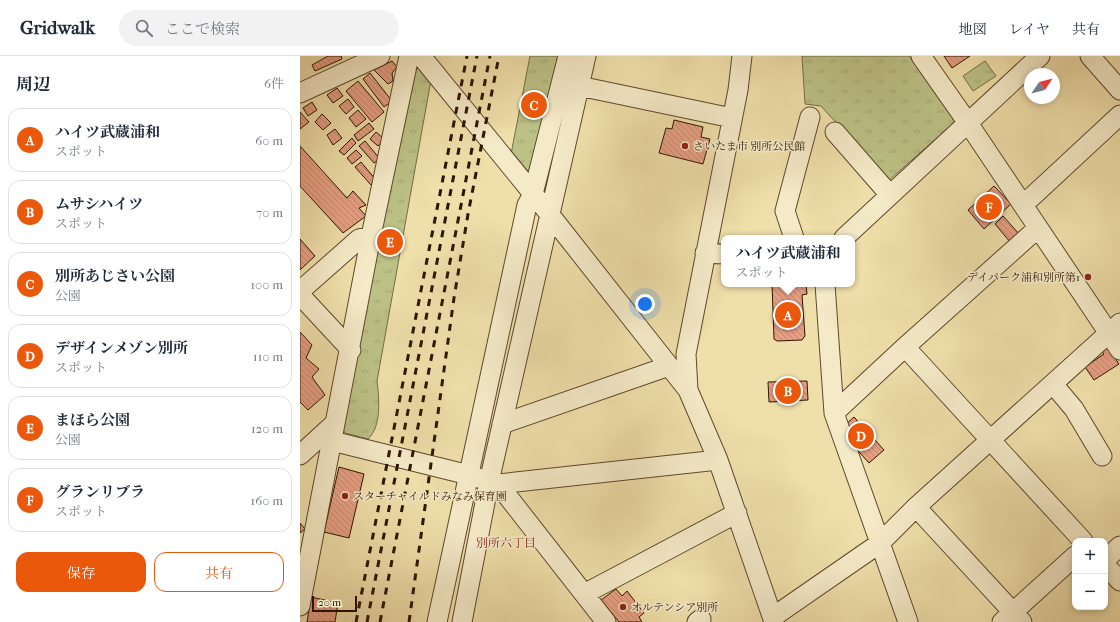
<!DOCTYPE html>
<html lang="ja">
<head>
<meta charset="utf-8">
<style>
	:root { --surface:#fff; --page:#f2f2f3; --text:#1f2937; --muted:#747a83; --line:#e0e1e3; --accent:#ea580c }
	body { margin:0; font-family:"IM FELL French Canon","Noto Serif JP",serif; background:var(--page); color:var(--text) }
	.controls { position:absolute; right:12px; bottom:12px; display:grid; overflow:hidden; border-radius:8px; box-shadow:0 2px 6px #0003 }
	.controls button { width:36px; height:36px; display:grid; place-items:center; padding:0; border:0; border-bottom:1px solid var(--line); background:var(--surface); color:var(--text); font:20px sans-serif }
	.compass { position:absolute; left:724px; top:12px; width:36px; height:36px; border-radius:50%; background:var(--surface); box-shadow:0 2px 6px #0003; rotate:55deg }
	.scale { position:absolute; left:12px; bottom:10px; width:45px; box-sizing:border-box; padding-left:4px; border:2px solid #2e1601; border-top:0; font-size:11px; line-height:14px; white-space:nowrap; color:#2e1601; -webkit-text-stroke:3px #f5eac8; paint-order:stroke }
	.you { position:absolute; left:345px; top:248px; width:14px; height:14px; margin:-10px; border:3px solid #fff; border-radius:50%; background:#1a73e8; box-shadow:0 0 0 6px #1a73e833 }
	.badge { display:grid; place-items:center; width:26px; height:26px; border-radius:50%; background:var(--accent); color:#fff; font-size:13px; font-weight:700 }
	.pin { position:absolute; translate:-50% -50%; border:2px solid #fff; box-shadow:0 1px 4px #0006 }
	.popup { position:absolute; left:421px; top:179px; width:134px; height:52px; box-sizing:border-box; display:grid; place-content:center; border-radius:8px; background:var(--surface); filter:drop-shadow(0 1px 3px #0005); font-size:13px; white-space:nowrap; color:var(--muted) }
	.popup b { font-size:15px; color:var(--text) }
	.popup::after { content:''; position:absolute; left:50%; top:100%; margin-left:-8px; border:8px solid transparent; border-top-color:var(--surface) }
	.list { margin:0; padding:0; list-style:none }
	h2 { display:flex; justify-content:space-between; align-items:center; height:52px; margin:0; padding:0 16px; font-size:17px }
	h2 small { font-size:13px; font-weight:400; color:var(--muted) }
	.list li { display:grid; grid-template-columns:26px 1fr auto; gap:12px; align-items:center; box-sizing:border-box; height:64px; margin:0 8px 8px; padding:0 8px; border:1px solid var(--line); border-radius:12px }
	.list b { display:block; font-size:15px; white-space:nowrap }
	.list p { margin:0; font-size:13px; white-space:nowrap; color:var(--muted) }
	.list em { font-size:13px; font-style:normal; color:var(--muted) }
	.actions { display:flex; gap:8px; padding:12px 16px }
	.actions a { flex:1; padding:9px 0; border:1px solid var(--accent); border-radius:12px; text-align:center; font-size:14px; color:var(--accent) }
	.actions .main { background:var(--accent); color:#fff }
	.icon { flex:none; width:22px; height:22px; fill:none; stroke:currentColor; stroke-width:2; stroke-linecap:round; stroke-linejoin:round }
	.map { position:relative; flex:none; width:820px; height:566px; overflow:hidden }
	header { display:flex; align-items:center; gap:24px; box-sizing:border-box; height:56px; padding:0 20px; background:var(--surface); border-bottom:1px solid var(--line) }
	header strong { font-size:19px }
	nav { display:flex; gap:22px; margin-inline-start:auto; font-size:14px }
	.search { width:280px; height:36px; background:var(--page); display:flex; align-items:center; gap:10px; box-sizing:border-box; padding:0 14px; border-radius:22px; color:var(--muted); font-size:15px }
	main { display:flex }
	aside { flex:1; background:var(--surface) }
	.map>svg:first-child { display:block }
	.grass { fill:url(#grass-tufts); stroke:#756c44 }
	.building { fill:url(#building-back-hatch); stroke:#2e1601 }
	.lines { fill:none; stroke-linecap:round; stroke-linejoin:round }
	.minor-casing { stroke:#5e482b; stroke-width:21 }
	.minor { stroke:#f5eac8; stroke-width:19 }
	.rail { stroke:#2e1601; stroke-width:3; stroke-dasharray:7 7; stroke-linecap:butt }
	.poi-dot { fill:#8f2418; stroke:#f5eac8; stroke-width:1.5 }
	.labels { text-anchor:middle; stroke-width:3; stroke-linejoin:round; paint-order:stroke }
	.poi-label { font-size:11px; fill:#2e1601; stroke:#f5eac8; text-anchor:start }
	.neighbourhood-label { font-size:12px; fill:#7a1f14; stroke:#f5eac8 }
</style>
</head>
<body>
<header>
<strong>Gridwalk</strong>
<div class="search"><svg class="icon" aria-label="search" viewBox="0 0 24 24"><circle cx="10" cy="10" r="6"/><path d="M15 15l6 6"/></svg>ここで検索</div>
<nav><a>地図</a><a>レイヤ</a><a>共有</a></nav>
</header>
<main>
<aside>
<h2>周辺<small>6件</small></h2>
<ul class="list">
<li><span class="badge">A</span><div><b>ハイツ武蔵浦和</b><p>スポット</p></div><em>60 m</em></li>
<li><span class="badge">B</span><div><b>ムサシハイツ</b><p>スポット</p></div><em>70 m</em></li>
<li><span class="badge">C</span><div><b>別所あじさい公園</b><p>公園</p></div><em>100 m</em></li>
<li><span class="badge">D</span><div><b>デザインメゾン別所</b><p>スポット</p></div><em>110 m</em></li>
<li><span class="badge">E</span><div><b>まほら公園</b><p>公園</p></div><em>120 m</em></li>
<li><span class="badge">F</span><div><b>グランリブラ</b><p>スポット</p></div><em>160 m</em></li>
</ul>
<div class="actions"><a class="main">保存</a><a>共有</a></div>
</aside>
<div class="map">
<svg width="820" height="566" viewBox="0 0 820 566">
	<defs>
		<pattern id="grass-tufts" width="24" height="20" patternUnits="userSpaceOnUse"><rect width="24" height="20" fill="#bcc186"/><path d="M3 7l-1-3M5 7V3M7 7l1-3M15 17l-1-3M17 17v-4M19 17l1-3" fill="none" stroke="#a2a572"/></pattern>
		<pattern id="building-back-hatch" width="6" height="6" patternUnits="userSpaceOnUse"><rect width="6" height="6" fill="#e79f82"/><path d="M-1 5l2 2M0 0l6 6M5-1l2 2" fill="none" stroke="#c6886e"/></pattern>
	</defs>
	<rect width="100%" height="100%" fill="#efdfaa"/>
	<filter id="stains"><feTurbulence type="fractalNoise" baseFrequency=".005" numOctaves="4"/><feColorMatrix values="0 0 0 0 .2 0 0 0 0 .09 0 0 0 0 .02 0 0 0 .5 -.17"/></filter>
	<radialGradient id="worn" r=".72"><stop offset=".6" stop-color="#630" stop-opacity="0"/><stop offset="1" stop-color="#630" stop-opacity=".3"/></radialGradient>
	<path class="grass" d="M230 0H258L233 120 211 98Z
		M502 0H609L655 66 588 125 521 50 505 48Z
		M685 5 696 20 673 35 663 20Z
		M119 8 131 24 77 325C79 342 82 370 68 383L45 377 41 370 112 9Z"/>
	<path class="building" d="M28 0H41L42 3 15 15 12 9Z
		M644 0H670L652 12Z
		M92 5 97 11 92 17 93 25 88 28 74 14Z
		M70 17 92 45 84 51 63 23Z
		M58 25 84 56 72 66 46 35Z
		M37 32 43 40 33 47 27 39Z
		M48 43 54 51 46 58 39 50Z
		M12 46 17 54 8 60 3 52Z
		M58 54 66 63 56 71 49 62Z
		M0 56 9 66 0 73Z
		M22 58 31 67 23 74 15 66Z
		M374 64 403 71 401 81 410 83 403 108 359 97 366 72 372 73Z
		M69 67 74 73 58 85 54 79Z
		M35 73 42 82 33 89 27 79Z
		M76 76 84 83 78 90 70 83Z
		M52 82 56 87 44 99 39 95Z
		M65 85 80 103 74 107 59 90Z
		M0 90 47 142 53 135 66 149 59 152 66 160 43 177 0 130Z
		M56 94 62 100 52 108 47 102Z
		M61 106 76 124 71 129 55 111Z
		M694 130 711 148 684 173 668 154Z
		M703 160 720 179 711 187 695 168Z
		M0 183 15 200 0 214Z
		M472 228H506L507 238 502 239 505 280 502 284 477 285 474 283Z
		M0 276 12 289 6 302 19 313 12 321 25 339 8 354 0 346Z
		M807 290 819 308 794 324 785 311 804 298 801 294Z
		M507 325 508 344 469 346 468 326Z
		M554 361 584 394 569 407 552 388 555 385 547 375 545 369Z
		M39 411 64 418 49 482 24 476Z
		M0 467 5 473 0 477Z
		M316 533 322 540 327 535 344 557 339 561 342 566H319L301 544Z
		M11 541 38 547 35 566H7Z"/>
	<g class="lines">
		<g class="minor-casing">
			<path id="minor" d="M121 0 243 150 388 334
				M442 0 438 34 386 298 388 334 418 404 474 566
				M621 0 668 67 820 294
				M790 0 820 34
				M279 30 432 62
				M0 37 80 0
				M535 76 590 139
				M723 149 820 59
				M494 182 485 155 510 61
				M544 182 740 0
				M405 197 424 198
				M525 228 534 357 608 566
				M0 235 59 183 71 180
				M0 239 51 294
				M605 291 783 485
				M753 328 774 353 802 400
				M534 357 605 291 738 172
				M202 368 369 310
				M32 385 169 419 198 428 418 404
				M0 399 35 367
				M198 428 306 566
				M616 451 722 566
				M805 504 820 490
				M805 509 820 525
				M284 538 437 457
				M0 550 71 180 109 0
				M473 561 580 487 616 451 820 267
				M137 566 227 149 233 138 268 0
				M162 566 189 426 286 0
				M397 566 401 563
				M702 566 775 500"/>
		</g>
		<use href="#minor" class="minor"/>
		<path class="rail" d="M56 566 167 0
			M67 566 177 0
			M80 566 190 0
			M109 566 154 242 168 158 199 0"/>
	</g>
	<g class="poi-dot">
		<circle cx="385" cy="90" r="4"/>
		<circle cx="788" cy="221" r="4"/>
		<circle cx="45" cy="440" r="4"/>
		<circle cx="323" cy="551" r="4"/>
	</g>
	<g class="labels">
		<g class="poi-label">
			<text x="393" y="94">さいたま市 別所公民館</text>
			<text x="780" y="225" text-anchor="end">デイパーク浦和別所第1</text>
			<text x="53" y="444">スターチャイルドみなみ保育園</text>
			<text x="331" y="555">オルテンシア別所</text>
		</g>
		<g class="neighbourhood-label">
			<text x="206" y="491">別所六丁目</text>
		</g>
	</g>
	<rect width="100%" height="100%" filter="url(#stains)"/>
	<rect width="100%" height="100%" fill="url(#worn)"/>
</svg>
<div class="controls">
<button>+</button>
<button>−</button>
</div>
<svg class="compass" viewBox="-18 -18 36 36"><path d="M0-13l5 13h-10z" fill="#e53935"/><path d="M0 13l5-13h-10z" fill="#747a83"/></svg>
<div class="scale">20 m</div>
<div class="you"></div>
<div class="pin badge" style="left:488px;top:259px">A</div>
<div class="popup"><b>ハイツ武蔵浦和</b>スポット</div>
<div class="pin badge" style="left:488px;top:335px">B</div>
<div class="pin badge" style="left:234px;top:49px">C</div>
<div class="pin badge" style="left:561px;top:380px">D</div>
<div class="pin badge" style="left:90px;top:186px">E</div>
<div class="pin badge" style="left:689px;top:151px">F</div>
</div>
</main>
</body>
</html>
